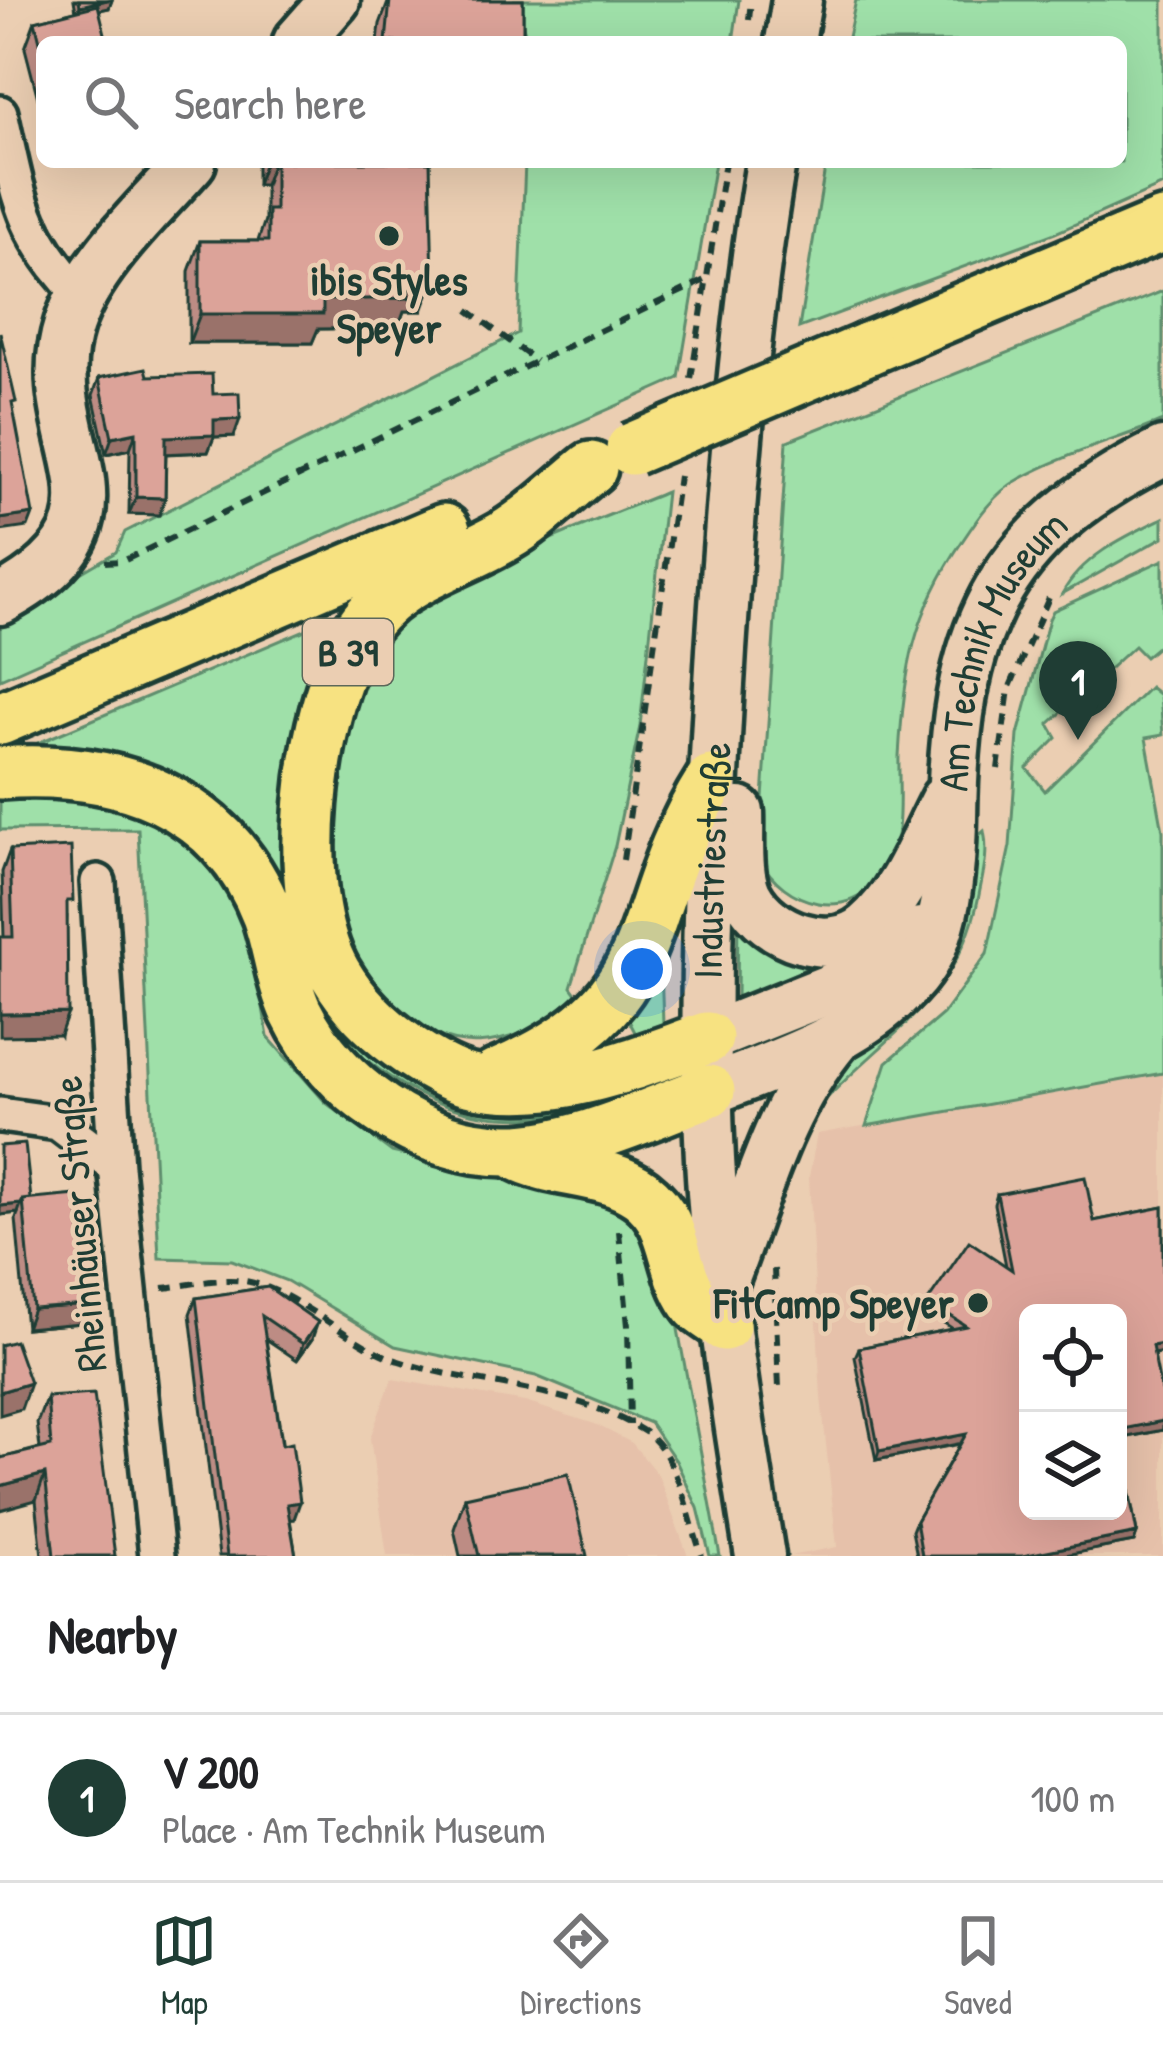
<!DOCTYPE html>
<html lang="en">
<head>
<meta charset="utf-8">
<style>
	:root { --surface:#fff; --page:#f2f2f2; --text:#202124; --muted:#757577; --line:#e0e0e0; --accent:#1f3d34 }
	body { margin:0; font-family:"Patrick Hand",sans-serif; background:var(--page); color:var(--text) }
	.controls { position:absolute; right:36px; bottom:36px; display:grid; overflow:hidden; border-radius:18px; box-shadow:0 12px 48px #0002 }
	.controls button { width:108px; height:108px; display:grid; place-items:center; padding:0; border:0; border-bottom:3px solid var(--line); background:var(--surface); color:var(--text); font:60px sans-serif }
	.you { position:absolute; left:642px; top:969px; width:42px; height:42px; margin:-30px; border:9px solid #fff; border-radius:50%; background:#1a73e8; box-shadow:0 0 0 18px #1a73e833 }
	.badge { display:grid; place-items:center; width:78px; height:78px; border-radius:50%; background:var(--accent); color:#fff; font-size:39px; font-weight:700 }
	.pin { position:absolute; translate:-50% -99px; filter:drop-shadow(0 3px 6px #0008) }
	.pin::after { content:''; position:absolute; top:63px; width:42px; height:36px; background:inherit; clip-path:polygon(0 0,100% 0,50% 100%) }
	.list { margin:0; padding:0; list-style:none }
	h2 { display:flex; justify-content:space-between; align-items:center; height:156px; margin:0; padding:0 48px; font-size:51px }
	h2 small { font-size:39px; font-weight:400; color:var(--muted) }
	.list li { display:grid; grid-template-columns:78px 1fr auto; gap:36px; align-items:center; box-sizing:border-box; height:168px; padding:0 48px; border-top:3px solid var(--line) }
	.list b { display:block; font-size:45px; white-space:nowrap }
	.list p { margin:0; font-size:39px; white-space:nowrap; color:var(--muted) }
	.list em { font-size:39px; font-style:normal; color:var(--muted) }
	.icon { flex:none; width:66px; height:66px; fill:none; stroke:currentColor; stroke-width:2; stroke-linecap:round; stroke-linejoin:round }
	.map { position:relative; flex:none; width:1163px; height:1556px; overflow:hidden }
	.search { position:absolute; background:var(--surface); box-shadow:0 12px 48px #0002; left:36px; right:36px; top:36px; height:132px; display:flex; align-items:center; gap:30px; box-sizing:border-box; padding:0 42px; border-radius:18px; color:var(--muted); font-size:45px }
	.sheet { height:324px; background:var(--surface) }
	nav { display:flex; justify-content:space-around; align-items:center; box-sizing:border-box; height:168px; border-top:3px solid var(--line); background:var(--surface); font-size:33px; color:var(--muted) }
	nav a { display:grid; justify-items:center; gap:6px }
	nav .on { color:var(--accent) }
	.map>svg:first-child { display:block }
	.built { fill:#e6c1aa; fill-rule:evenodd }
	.green { fill:#9fe0a9; stroke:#5f8e6e; stroke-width:3 }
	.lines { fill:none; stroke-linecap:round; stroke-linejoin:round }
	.street-casing { stroke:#1f3d34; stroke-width:42 }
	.secondary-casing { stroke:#1f3d34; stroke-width:57 }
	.primary-casing { stroke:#1f3d34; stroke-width:60 }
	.path { stroke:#1f3d34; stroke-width:6; stroke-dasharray:12 9; stroke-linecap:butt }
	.street { stroke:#ebceb2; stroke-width:33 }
	.secondary { stroke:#ebceb2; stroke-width:48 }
	.primary { stroke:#f7e281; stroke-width:51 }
	.primary-bridge-casing { stroke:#1f3d34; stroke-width:60; stroke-linecap:butt }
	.primary-bridge { stroke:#f7e281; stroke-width:51 }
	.wall { fill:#bd8c84; stroke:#1f3d34; stroke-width:3 }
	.shaded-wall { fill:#9a726b; stroke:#1f3d34; stroke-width:3 }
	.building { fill:#dca399; stroke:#1f3d34; stroke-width:3 }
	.poi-dot { fill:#1f3d34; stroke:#ebceb2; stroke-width:4.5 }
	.labels { text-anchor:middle; stroke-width:9; stroke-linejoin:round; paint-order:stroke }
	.shield { fill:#ebceb2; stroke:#5c685a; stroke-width:3 }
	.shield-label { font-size:39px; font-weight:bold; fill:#1f3d34 }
	.poi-label { font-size:42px; font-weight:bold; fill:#1f3d34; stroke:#ebceb2 }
	.street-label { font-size:42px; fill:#1f3d34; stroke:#ebceb2 }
</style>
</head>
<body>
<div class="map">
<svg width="1163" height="1556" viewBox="0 0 1163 1556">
	<rect width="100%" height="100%" fill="#ebceb2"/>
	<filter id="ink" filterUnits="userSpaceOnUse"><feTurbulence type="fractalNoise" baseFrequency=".00833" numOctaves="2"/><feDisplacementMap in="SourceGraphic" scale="24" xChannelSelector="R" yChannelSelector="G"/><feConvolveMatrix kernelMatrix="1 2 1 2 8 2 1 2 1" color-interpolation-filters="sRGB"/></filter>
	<g filter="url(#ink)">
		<path class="built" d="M1163 1073V1556H790L837 1547 821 1397 809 1177 817 1134ZM1028 1313H1118V1511H1028Z
			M392 1379 525 1402 595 1424 632 1443 658 1475 688 1556H387L370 1438Z"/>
		<path class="green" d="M515 0H739L733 42H528Z
			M856 0H1163V185L1055 233 799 328 826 162H1121V42H847Z
			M525 162H715L679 378 0 679V620L116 552 125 532 518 333Z
			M1163 291V421C1116 440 1062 455 1018 480 995 492 977 519 963 540 913 614 904 669 899 756 898 793 905 841 884 873 849 925 784 906 759 858L787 441Z
			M666 492 640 726 615 846 571 987 585 1006C506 1042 457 1069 388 1000 374 987 353 971 343 955 321 919 334 843 337 802 342 740 353 671 397 624 441 577 602 519 666 492Z
			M1163 518V537L1062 594C1082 556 1126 536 1163 518Z
			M1163 560V642L1145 657 1134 646 1049 724 1057 738 1027 768 1045 791 1150 687 1160 695 1163 735 1146 738 1163 831V1073L866 1126 887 1062 943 1014 987 954 1010 846 1018 735 1049 619 1053 611Z
			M345 613 304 730 366 1049 621 1086 625 1100C528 1127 456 1129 373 1065 353 1050 329 1028 316 1006 297 970 288 923 274 884L19 751Z
			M50 793 165 813 246 906 268 1037 326 1103 392 1152 504 1178 568 1176 660 1232 720 1556H710L698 1508 676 1461 650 1423 536 1376 395 1346 287 1281 232 1260 159 1258 138 829 0 830V795Z
			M984 831C989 853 983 874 979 895 959 1002 881 1037 815 1111L973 840Z
			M738 913 831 957 737 1000Z
			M661 965 663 1024 638 1038 626 1015Z"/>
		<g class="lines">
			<g class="street-casing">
				<path id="street" d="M0 113C18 193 21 235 82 296
					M98 882 116 1167 157 1556
					M0 1115 58 1123 116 1167"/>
			</g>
			<g class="secondary-casing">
				<g id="secondary">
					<path d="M298 42 335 0"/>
					<path d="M790 42 797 0"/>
					<path d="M0 600C157 516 31 441 69 324 90 262 149 210 191 162"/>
					<path d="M739 812C740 838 736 873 747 896 768 936 831 958 867 927 904 895 923 842 945 800"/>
					<path d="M707 1038 867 974 921 932"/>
					<path id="s1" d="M709 1091C781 1062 862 1038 914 976 947 936 951 869 952 819 954 635 992 536 1163 452"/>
					<path d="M725 1277C757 1193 778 1108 836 1039"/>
					<path id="s2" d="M760 1556C739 1424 717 1293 710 1159 701 989 711 820 721 650 732 486 744 324 771 162"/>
				</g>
			</g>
			<g class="primary-casing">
				<path id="primary" d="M867 349 1163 225
					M591 468C563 490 536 518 505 536 451 568 390 578 356 636 310 714 288 892 335 973 353 1004 381 1031 410 1051 428 1063 447 1075 467 1080 551 1100 628 1065 707 1038
					M0 719 444 530
					M0 773C116 765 223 798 268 916 279 947 282 982 296 1012 333 1089 420 1150 508 1150 570 1151 651 1113 709 1091
					M496 1076C677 1000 624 919 711 781
					M517 1154C556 1174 604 1167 641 1194 679 1223 670 1266 695 1302 701 1311 715 1318 724 1325"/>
			</g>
			<path class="path" d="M749 20 751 0
				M468 310 536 361
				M691 379 725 162
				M105 562 123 561 705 280
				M998 769 1009 689 1051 593
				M623 860 679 476
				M619 1231 628 1326 630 1425
				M774 1269 779 1388
				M163 1288C189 1285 220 1277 245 1281 296 1289 347 1344 399 1361 480 1388 571 1385 645 1432 678 1453 689 1521 702 1556"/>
			<use href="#street" class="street"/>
			<use href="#secondary" class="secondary"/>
			<use href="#primary" class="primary"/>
			<g class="primary-bridge-casing">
				<path id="primary-bridge" d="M632 449 867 349"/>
			</g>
			<use href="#primary-bridge" class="primary-bridge"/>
		</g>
		<path class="wall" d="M74 0H112L109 8 99 10 42 42V114L25 48 35 21 76 11Z
			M389 0H523V42H378L380 24Z
			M257 162H430L422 311H404L398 328 318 329 312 343H189V271L200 241H258L265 220V185H257Z
			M148 376 213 394 234 436 214 437 208 452 166 454 165 498 159 515 129 514 130 449 106 454 93 395 99 378Z
			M10 850 67 916 60 1035 4 937 2 872Z
			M997 1194 1094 1221 1163 1207V1352L1154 1354 1163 1430 1119 1439 1137 1533 1134 1542 1060 1556H917L912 1531 916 1521 960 1444 876 1460 855 1357 859 1348 953 1329 925 1310 928 1301 1006 1266 994 1204Z
			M31 1199 87 1305 80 1323 26 1328 16 1219 18 1213 0 1215Z
			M268 1287 312 1339 297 1360 266 1339 294 1519H290L296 1556H219L190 1314 196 1298Z
			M47 1397 115 1556H42L36 1500 1 1458 40 1448 37 1423Z
			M465 1497 587 1556H460L454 1529Z"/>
		<path class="shaded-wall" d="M107 0H112L109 8 77 15 80 6Z
			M265 162H273L265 185H257Z
			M408 281H433L422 311H404L398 328 318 329 312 343H189L200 314 323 300Z
			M240 419 234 436 214 437 208 452 160 454 166 437 214 420Z
			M136 432 130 449 106 454 112 437Z
			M136 497 165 498 159 515 129 514Z
			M33 514 28 527 0 531V519Z
			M68 1013 60 1035 0 1036V1014Z
			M21 1204 18 1213 0 1215V1206Z
			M87 1305 80 1323 26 1328 33 1309Z
			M318 1322 312 1339 297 1360 303 1344Z
			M1163 1344V1352L1149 1355 1152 1346Z
			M30 1383 21 1409 0 1415V1392Z
			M1163 1421V1430L1118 1439V1430Z
			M966 1434 963 1443 876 1460 879 1451Z
			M45 1474 36 1500 0 1510V1486Z
			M300 1502 294 1519 281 1520 287 1504Z
			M1137 1533 1134 1542 1060 1556H1022Z"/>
		<path class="building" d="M79 0H107L80 6Z
			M390 0H523V42H386Z
			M98 5 107 42H42V50L35 21Z
			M275 162H430L433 281H408L409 298 323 300V314H200V241H268V210H275Z
			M0 332 16 402 12 403 33 514 0 519Z
			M146 368 148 376 212 374 213 394 239 393 240 419 214 420V435L166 437 165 498 136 497V432L112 437 99 378Z
			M71 847 73 901H67L68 1013 0 1014V937H13L10 850Z
			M25 1144 31 1199 23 1200 21 1204 0 1206V1146Z
			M1085 1177 1094 1221 1163 1207V1344L1152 1346 1163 1400V1421L1118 1430V1313H1028V1511H1118V1434L1137 1533 1022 1556H922L916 1521 966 1434 879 1451 859 1348 966 1326 928 1301 969 1241 1012 1270 997 1194Z
			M77 1195 87 1305 33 1309 23 1200Z
			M268 1287 318 1322 303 1344 262 1316 282 1445 292 1443 300 1502 287 1504 296 1556H227L196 1298Z
			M15 1341 30 1383 0 1392V1345Z
			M94 1394 115 1556H54L45 1474 0 1486V1454L1 1458 51 1446 47 1397Z
			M568 1474 587 1556H479L465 1497Z"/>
	</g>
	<g class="poi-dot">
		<circle cx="389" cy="236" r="12"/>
		<circle cx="978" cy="1303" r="12"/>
	</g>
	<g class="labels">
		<rect class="shield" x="303" y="619" width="90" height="66" rx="9"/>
		<g class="shield-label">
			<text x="348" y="666">B 39</text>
		</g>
		<g class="poi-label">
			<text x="389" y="295">ibis Styles<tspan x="389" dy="48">Speyer</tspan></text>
			<text x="954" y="1318" text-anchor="end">FitCamp Speyer</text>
		</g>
		<g class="street-label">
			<text dy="15" stroke="none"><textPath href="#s1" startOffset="582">Am Technik Museum</textPath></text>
			<text dy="15" stroke="none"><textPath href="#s2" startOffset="699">Industriestraße</textPath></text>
			<text transform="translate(79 1224) rotate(-95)" y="15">Rheinhäuser Straße</text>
		</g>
	</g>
</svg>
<div class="controls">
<button><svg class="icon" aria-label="locate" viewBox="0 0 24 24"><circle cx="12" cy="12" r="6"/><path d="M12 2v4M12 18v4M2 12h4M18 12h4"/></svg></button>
<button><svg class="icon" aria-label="layers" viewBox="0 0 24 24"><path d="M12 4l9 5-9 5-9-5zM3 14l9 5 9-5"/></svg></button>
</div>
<div class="you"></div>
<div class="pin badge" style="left:1078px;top:740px">1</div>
<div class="search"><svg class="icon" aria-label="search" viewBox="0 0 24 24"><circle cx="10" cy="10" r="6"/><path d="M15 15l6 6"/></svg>Search here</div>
</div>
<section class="sheet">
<h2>Nearby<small></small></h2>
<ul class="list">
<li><span class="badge">1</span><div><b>V 200</b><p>Place · Am Technik Museum</p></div><em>100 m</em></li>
</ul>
</section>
<nav>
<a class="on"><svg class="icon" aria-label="map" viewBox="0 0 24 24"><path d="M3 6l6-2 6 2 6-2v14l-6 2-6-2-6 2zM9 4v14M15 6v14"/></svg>Map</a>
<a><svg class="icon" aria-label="directions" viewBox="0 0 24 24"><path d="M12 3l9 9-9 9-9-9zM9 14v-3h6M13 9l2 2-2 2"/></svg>Directions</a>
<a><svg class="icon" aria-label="saved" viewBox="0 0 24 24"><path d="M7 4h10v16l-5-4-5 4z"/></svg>Saved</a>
</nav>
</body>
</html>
